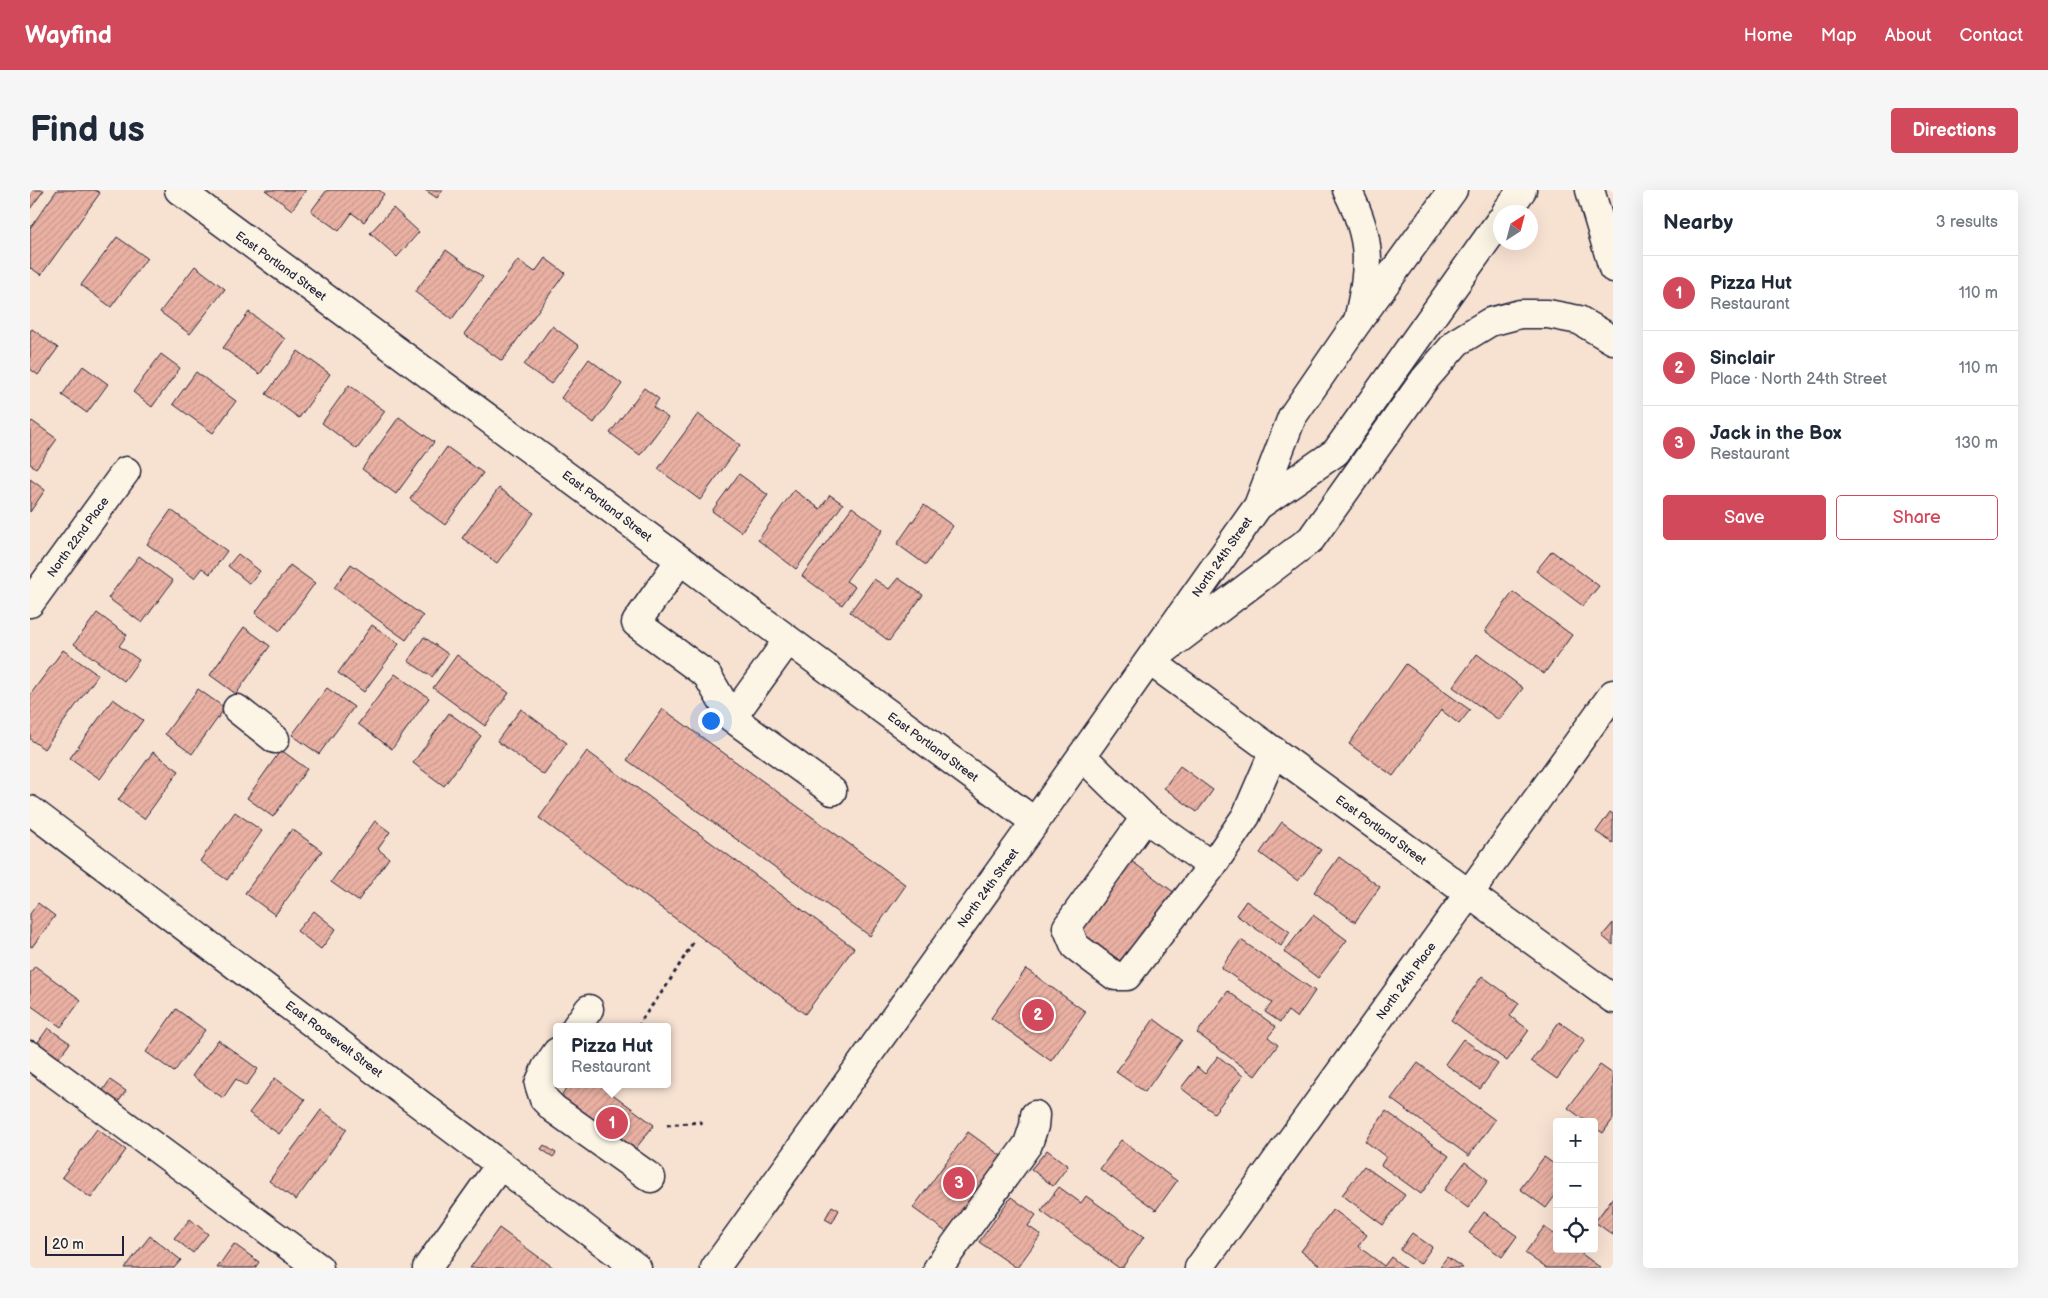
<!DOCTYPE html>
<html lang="en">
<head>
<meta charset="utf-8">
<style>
	:root { --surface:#fff; --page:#f6f6f7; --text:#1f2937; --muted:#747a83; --line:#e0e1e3; --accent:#d1495b }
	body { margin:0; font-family:"Balsamiq Sans",sans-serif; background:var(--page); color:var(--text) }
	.controls { position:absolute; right:15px; bottom:15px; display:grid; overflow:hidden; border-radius:5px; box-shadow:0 5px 20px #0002 }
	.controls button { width:45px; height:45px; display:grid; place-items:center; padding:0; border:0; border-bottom:1px solid var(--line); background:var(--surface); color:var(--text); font:25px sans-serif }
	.compass { position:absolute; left:1463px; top:15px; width:45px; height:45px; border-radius:50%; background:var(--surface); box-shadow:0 5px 20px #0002; rotate:36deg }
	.scale { position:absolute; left:15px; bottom:12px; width:79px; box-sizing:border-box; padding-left:5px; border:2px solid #22223b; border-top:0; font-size:14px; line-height:18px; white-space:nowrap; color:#22223b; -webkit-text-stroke:4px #fcf5e5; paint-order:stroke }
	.you { position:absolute; left:680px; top:530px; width:18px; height:18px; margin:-12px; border:4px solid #fff; border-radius:50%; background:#1a73e8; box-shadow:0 0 0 8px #1a73e833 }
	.badge { display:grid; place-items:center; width:32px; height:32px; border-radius:50%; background:var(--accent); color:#fff; font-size:16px; font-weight:700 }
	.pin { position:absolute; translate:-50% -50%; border:2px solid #fff; box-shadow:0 1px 5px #0006 }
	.popup { position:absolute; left:523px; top:833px; width:118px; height:65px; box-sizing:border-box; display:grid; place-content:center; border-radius:5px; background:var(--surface); filter:drop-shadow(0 1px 4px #0005); font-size:16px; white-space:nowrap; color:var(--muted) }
	.popup b { font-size:19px; color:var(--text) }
	.popup::after { content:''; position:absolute; left:50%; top:100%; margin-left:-10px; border:10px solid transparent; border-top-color:var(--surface) }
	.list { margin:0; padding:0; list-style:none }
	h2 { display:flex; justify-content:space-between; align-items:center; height:65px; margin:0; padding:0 20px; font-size:21px }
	h2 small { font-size:16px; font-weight:400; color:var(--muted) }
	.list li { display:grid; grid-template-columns:32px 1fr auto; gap:15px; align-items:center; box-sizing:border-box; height:75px; padding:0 20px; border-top:1px solid var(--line) }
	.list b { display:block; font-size:19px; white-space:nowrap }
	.list p { margin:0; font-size:16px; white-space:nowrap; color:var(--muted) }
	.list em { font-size:16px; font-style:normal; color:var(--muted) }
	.actions { display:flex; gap:10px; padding:15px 20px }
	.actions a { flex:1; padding:11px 0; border:1px solid var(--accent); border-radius:5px; text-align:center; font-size:18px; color:var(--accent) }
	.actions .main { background:var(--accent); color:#fff }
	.icon { flex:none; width:28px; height:28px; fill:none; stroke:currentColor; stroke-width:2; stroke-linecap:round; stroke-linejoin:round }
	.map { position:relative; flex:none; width:1583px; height:1078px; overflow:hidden; border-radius:5px }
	header { display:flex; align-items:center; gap:30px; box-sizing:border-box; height:70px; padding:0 25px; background:var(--accent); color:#fff }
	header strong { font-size:24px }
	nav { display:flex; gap:28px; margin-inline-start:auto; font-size:18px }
	.intro { display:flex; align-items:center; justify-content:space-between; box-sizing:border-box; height:120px; padding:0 30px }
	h1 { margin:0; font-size:35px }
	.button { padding:12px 22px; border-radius:5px; background:var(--accent); color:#fff; font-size:18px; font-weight:700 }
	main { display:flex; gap:30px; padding:0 30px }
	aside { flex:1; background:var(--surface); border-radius:5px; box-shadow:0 5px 20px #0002 }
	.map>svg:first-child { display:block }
	.building { fill:url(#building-hatch); stroke:#22223b }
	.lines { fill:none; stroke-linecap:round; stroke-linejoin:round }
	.minor-casing { stroke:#22223b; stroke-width:31 }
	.major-casing { stroke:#22223b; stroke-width:31 }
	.highway-casing { stroke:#22223b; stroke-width:31 }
	.path { stroke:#22223b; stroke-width:3; stroke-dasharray:4 4; stroke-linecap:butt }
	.minor { stroke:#fcf5e5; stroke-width:28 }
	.major { stroke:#fcf5e5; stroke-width:28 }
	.highway { stroke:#fcf5e5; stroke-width:28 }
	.labels { text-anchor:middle; stroke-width:4; stroke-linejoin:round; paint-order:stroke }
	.street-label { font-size:12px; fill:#22223b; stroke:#fcf5e5 }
</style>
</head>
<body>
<header>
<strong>Wayfind</strong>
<nav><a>Home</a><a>Map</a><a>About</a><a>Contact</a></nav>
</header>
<div class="intro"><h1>Find us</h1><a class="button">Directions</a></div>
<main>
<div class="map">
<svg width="1583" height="1078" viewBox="0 0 1583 1078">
	<defs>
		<pattern id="building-hatch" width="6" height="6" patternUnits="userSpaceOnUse" patternTransform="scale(1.25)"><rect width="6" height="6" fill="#eab1a3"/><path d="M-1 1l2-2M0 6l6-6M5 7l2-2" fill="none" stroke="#c8988d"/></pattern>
	</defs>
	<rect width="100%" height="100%" fill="#f7e1d1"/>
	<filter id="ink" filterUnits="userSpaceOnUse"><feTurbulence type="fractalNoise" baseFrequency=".02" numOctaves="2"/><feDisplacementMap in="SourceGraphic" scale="10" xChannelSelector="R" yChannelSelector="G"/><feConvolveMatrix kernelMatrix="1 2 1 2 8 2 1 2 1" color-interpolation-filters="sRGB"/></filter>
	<g filter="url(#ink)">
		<path class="building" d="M0 0H14L0 19Z
			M27 0H65L70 3 11 85 1 78 0 79V38Z
			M235 0H276L262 20Z
			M297 0H349L354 4 334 32 322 23 309 41 281 21Z
			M395 0H413L407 8Z
			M363 18 389 42 367 67 340 43Z
			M87 47 117 68 81 117 51 95Z
			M416 60 453 87 422 129 385 102Z
			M515 68 535 83 472 171 434 144 488 70 505 82Z
			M165 76 195 99 160 144 130 122Z
			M219 122 255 149 230 184 193 158Z
			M522 136 549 156 521 194 494 175Z
			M2 139 28 158 8 185 0 179V141Z
			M268 161 300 184 269 228 236 204Z
			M131 164 150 178 122 217 103 202Z
			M559 169 592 194 564 233 531 208Z
			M53 176 78 194 57 223 32 205Z
			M166 182 206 211 183 243 143 214Z
			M319 195 355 221 327 259 292 233Z
			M614 198 629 209 623 217 638 228 610 265 580 243Z
			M668 224 710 255 670 310 628 279Z
			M369 227 404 252 366 304 332 279Z
			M2 231 27 249 6 278 0 274V234Z
			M417 257 453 283 415 335 380 309Z
			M709 284 738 305 711 342 682 321Z
			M0 289 15 300 0 322Z
			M469 298 504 323 467 373 432 348Z
			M764 300 790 319 800 305 813 314 766 379 728 350Z
			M894 315 923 336 896 375 867 354Z
			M822 317 853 340 816 391 825 397 812 415 772 386Z
			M141 320 197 361 180 384 172 378 164 388 117 354Z
			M1522 361 1569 396 1553 416 1506 381Z
			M208 364 230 381 220 394 198 376Z
			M109 366 143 391 112 433 78 408Z
			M321 374 393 426 376 450 304 398Z
			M260 375 285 393 250 441 225 423Z
			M868 388 893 405 859 451 820 422 844 389 859 399Z
			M1483 402 1542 445 1514 484 1455 441Z
			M67 423 97 445 89 456 109 470 94 491 44 454Z
			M342 435 369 454 334 502 308 483Z
			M214 437 240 456 206 504 180 485Z
			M394 447 418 464 402 487 378 471Z
			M33 460 68 485 14 559 0 549V505Z
			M1447 464 1493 498 1469 530 1423 497Z
			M427 465 479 503 455 536 403 498Z
			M1376 474 1440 520 1429 534 1411 520 1363 586 1319 554Z
			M365 484 399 508 362 559 328 534Z
			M297 498 324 517 289 564 262 545Z
			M168 499 195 518 162 564 135 544Z
			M83 509 113 530 70 589 40 568Z
			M491 519 537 553 514 585 467 551Z
			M633 519 876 695 840 746 597 570Z
			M419 523 451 546 414 596 383 573Z
			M251 560 277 579 243 627 217 608Z
			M557 561 824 758 775 824 509 628Z
			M123 562 149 581 114 629 88 610Z
			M1150 576 1183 600 1167 622 1134 598Z
			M205 622 232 641 197 690 170 671Z
			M1580 622 1583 624V653L1566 642Z
			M345 631 360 642 348 659 359 668 328 711 301 692Z
			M1252 632 1291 660 1268 691 1230 663Z
			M262 639 292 661 245 725 215 703Z
			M1309 667 1350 697 1325 732 1284 702Z
			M1100 670 1145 703 1093 773 1048 740Z
			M1216 711 1260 742 1251 756 1206 725Z
			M8 713 25 726 2 757 0 756V724Z
			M284 721 306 739 291 759 267 741Z
			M1283 725 1317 750 1288 788 1254 762Z
			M1583 733V755L1572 746Z
			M1211 750 1285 801 1267 828 1258 821 1250 832 1235 822 1242 813 1191 778Z
			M5 776 51 810 31 837 0 815V783Z
			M996 779 1056 822 1021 871 961 828Z
			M1452 786 1489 813 1480 826 1499 840 1477 871 1421 830Z
			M1198 801 1246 837 1238 847 1248 855 1225 886 1167 843Z
			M146 819 175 840 144 882 116 862Z
			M1124 829 1152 850 1115 902 1086 882Z
			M1529 832 1555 850 1527 889 1501 871Z
			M18 838 40 853 25 873 4 858Z
			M1433 849 1468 874 1450 899 1415 874Z
			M188 850 228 879 216 896 206 889 193 908 162 886Z
			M1188 866 1213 886 1184 923 1151 898 1167 877 1175 884Z
			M1388 873 1465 930 1439 966 1361 909Z
			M1570 875 1583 884V929L1573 943 1564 937V932H1557L1538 918Z
			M245 888 275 910 249 944 219 923Z
			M80 890 96 901 87 914 71 903Z
			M540 894H569L624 935 603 962 527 912Z
			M291 920 317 939 266 1010 239 991Z
			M1356 921 1419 966 1391 1004 1351 975 1356 967 1335 951Z
			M67 939 96 960 61 1008 32 987Z
			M938 942 974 968 919 1044 883 1018Z
			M1091 950 1147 991 1126 1020 1070 979Z
			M514 955 526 963 523 967 511 959Z
			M1017 960 1038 976 1023 996 1001 979Z
			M1514 967 1527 976V1003L1516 1018 1490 999Z
			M1435 972 1458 990 1438 1018 1414 1000Z
			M1334 976 1375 1005 1353 1035 1312 1005Z
			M1029 997 1051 1013 1056 1006 1114 1047 1092 1078H1089L1011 1021Z
			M981 1007 1006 1025 998 1036 1011 1045 987 1078 949 1052Z
			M1583 1007V1045L1565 1032Z
			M802 1016 809 1020 802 1033 795 1029Z
			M1303 1019 1337 1045 1328 1056 1354 1076 1361 1067 1375 1078H1293L1271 1061Z
			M1454 1022 1487 1046 1472 1067 1439 1043Z
			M160 1029 178 1044 163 1063 144 1048Z
			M1514 1037 1527 1046V1059H1545L1571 1078H1516L1495 1063Z
			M469 1038 524 1078H440Z
			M1382 1043 1402 1057 1390 1074 1370 1060Z
			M120 1046 151 1070 144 1078H95Z
			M204 1054 229 1072 225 1078H187Z
			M1417 1067 1433 1078H1409Z"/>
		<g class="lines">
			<g class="minor-casing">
				<path id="minor" d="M149 0 1005 632
					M650 370 606 433 677 485 702 528
					M0 413 96 281
					M758 450 702 528 802 601
					M1120 471 1583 809
					M207 519 245 549
					M1052 566 1115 628
					M0 620 607 1078
					M1182 676 1097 786H1085L1045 756 1037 737 1115 628 1182 676 1216 626 1244 561
					M546 837 559 819
					M527 862 516 878 509 894 514 909 524 919 621 988
					M0 865 289 1078
					M397 1078 470 975
					M908 1078 998 954 1004 936 1005 925
					M1169 1078 1583 504"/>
			</g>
			<g class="major-casing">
				<path id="major" d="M1476 22 1492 0
					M1228 316 1306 262 1470 31
					M685 1078 1005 632 1228 316 1262 227 1328 131 1423 0"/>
			</g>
			<g class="highway-casing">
				<path id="highway" d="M1317 0C1343 51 1340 76 1328 131
					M1560 0 1583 78
					M1120 471 1281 349 1394 190 1427 152 1460 132 1490 124H1518L1549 130 1583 150"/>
			</g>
			<path class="path" d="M609 837 610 832 637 795 664 751
				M637 935 670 932 676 935"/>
			<use href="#minor" class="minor"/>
			<use href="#major" class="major"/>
			<use href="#highway" class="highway"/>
		</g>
	</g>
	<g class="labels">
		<g class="street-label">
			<text transform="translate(251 76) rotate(36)" y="4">East Portland Street</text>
			<text transform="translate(577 316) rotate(37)" y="4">East Portland Street</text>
			<text transform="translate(48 347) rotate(-54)" y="4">North 22nd Place</text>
			<text transform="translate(1192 367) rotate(-55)" y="4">North 24th Street</text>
			<text transform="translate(903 557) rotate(36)" y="4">East Portland Street</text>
			<text transform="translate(1351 640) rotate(36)" y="4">East Portland Street</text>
			<text transform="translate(958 698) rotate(-54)" y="4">North 24th Street</text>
			<text transform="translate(1376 791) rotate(-54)" y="4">North 24th Place</text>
			<text transform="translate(304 849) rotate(37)" y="4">East Roosevelt Street</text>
		</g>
	</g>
</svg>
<div class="controls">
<button>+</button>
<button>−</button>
<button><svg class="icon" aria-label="locate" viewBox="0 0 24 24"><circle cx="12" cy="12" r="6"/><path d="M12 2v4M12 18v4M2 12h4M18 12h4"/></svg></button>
</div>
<svg class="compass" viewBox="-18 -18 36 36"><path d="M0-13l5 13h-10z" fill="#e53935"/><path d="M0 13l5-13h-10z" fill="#747a83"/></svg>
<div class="scale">20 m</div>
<div class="you"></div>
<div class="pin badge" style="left:582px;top:933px">1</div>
<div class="popup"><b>Pizza Hut</b>Restaurant</div>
<div class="pin badge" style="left:1008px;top:825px">2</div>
<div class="pin badge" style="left:929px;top:993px">3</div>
</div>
<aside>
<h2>Nearby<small>3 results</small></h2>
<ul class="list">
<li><span class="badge">1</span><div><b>Pizza Hut</b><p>Restaurant</p></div><em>110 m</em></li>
<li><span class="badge">2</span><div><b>Sinclair</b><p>Place · North 24th Street</p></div><em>110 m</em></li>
<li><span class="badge">3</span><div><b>Jack in the Box</b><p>Restaurant</p></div><em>130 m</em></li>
</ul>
<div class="actions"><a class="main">Save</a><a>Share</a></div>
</aside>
</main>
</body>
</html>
